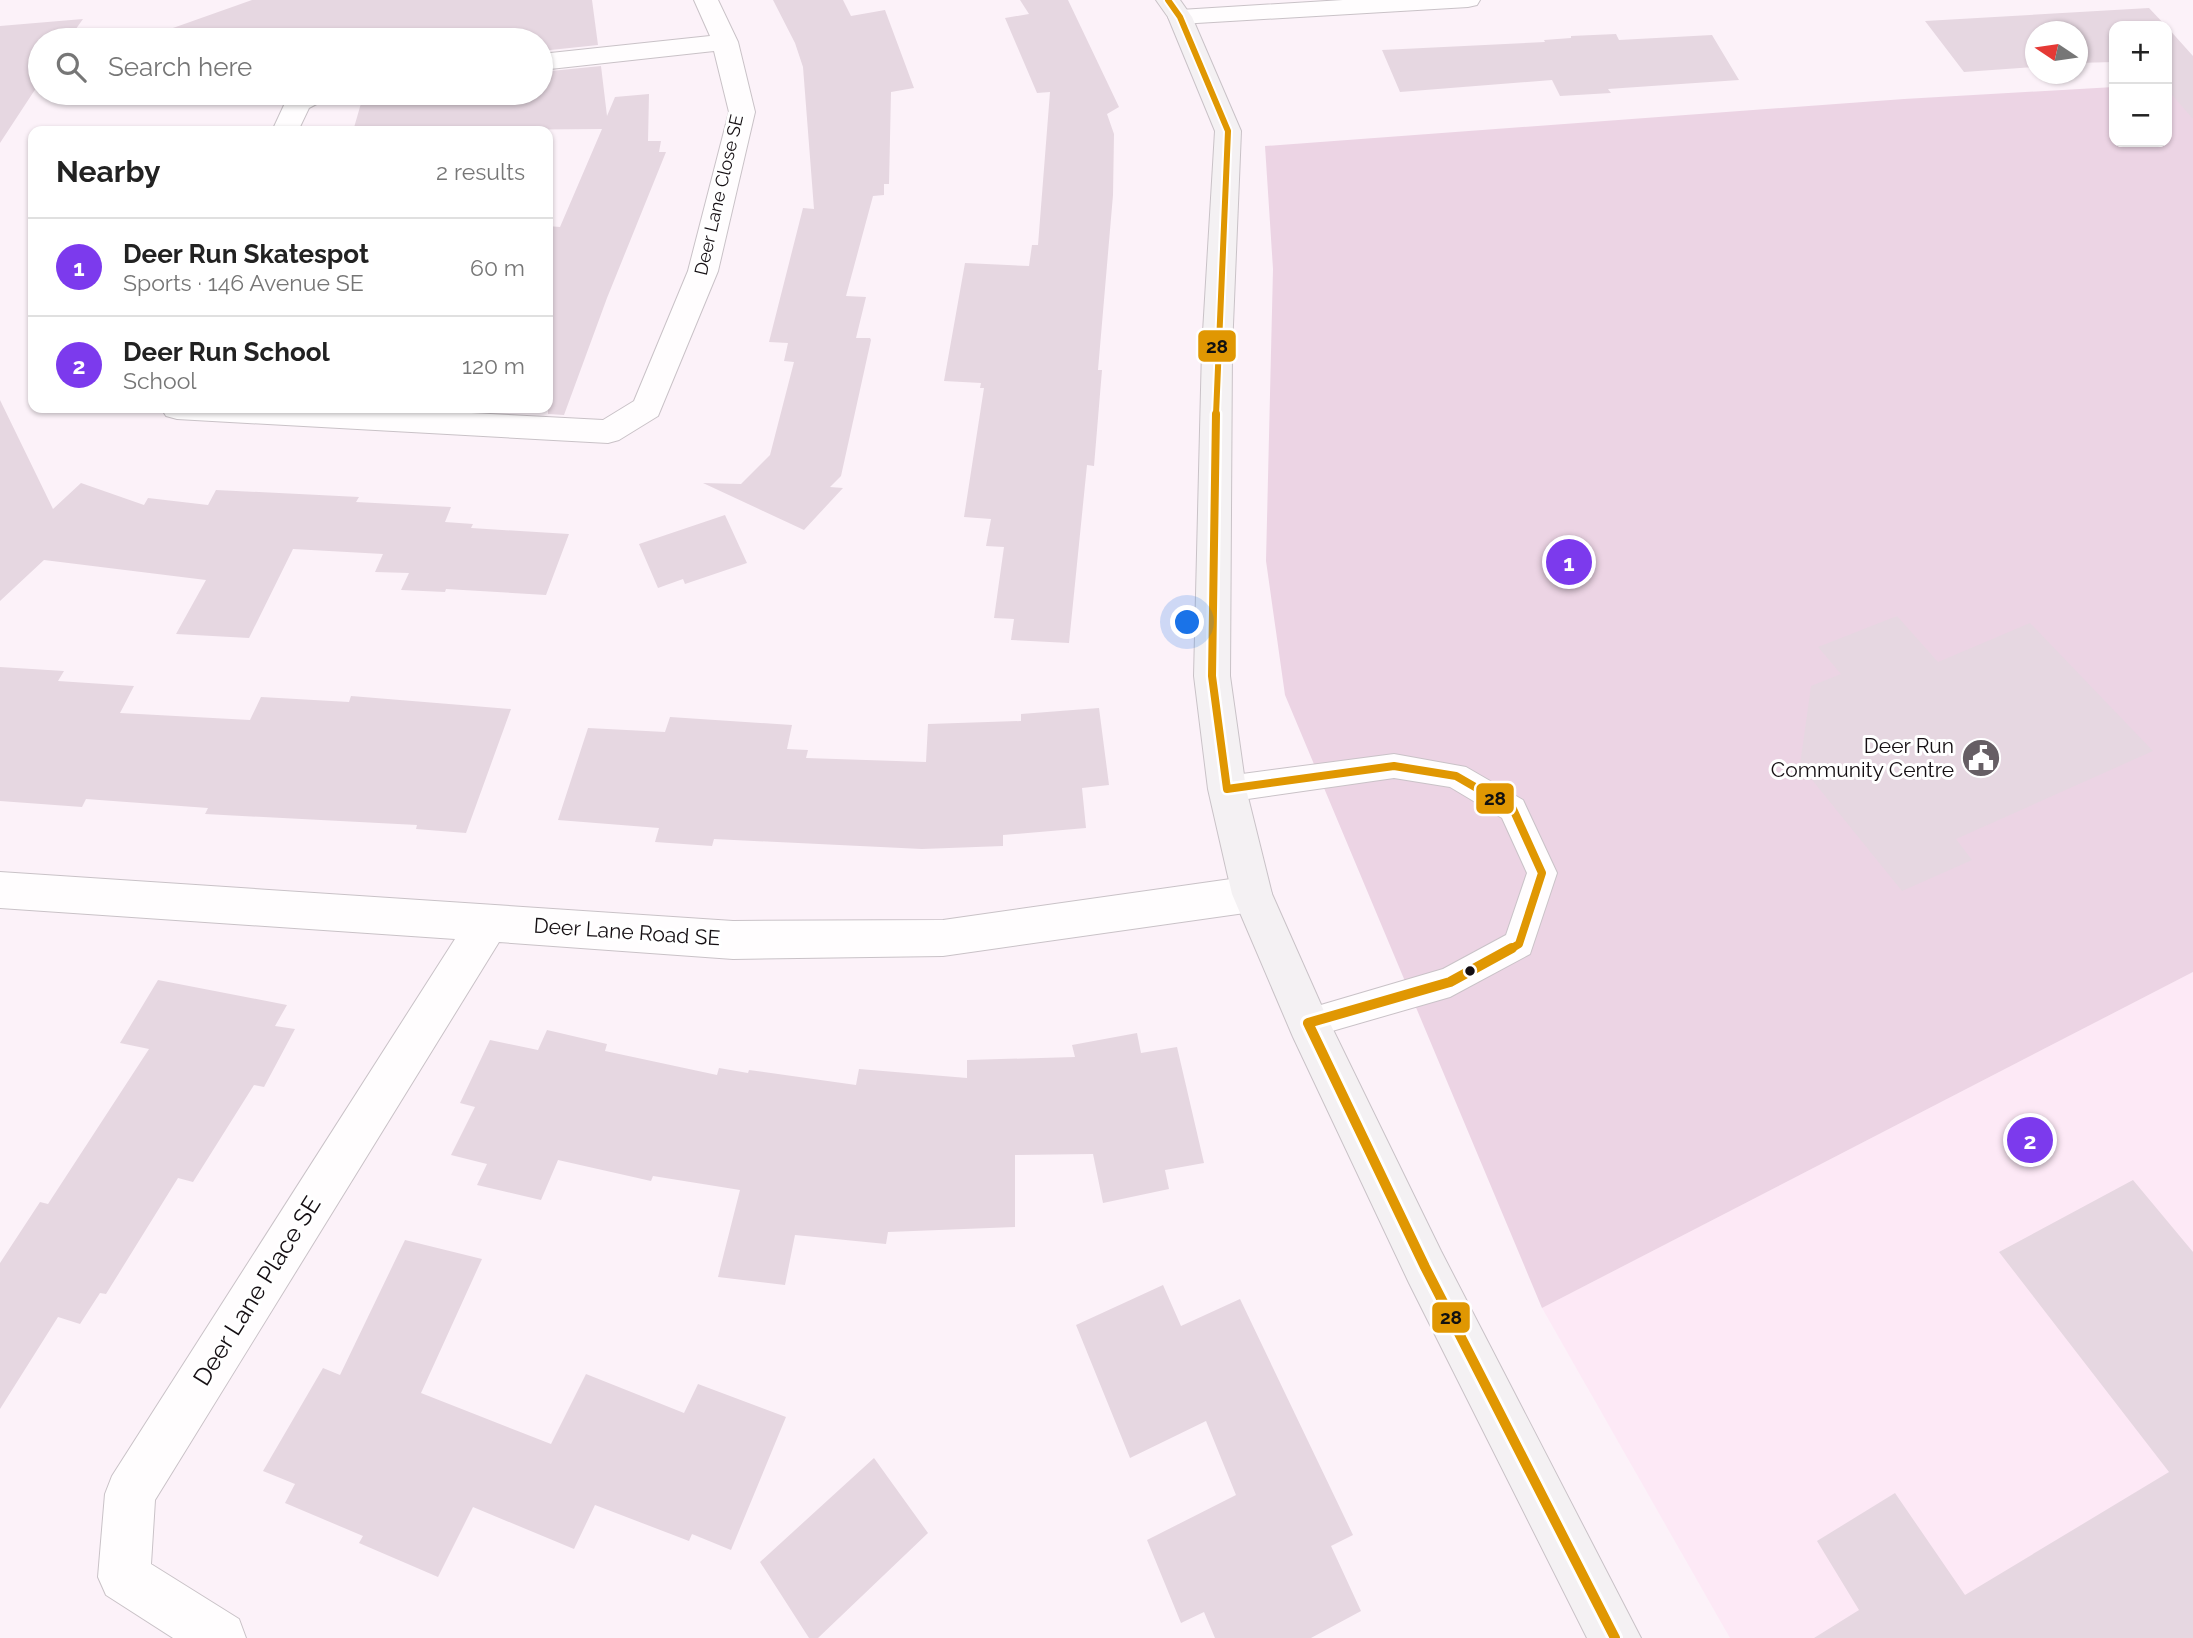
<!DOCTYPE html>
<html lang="en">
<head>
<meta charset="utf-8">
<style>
	:root { --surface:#fff; --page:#f2f2f2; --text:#222; --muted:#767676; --line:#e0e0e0; --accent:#7c3aed }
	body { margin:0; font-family:Raleway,sans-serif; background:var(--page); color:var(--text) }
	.controls { position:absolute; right:21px; top:21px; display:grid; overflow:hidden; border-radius:14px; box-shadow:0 2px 5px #0004 }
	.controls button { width:63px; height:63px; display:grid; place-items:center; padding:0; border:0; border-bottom:2px solid var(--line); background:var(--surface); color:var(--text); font:35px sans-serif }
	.compass { position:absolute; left:2025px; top:21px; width:63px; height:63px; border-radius:50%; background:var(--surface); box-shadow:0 2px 5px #0004; rotate:283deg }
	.you { position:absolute; left:1188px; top:623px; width:24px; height:24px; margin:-18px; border:5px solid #fff; border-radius:50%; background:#1a73e8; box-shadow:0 0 0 10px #1a73e833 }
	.badge { display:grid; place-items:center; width:46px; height:46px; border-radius:50%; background:var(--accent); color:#fff; font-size:23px; font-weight:700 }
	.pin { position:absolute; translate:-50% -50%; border:4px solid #fff; box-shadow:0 2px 7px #0006 }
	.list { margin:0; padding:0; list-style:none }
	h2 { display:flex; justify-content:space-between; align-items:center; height:91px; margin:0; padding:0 28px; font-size:30px }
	h2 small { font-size:23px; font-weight:400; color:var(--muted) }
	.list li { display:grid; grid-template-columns:46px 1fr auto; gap:21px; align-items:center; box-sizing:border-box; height:98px; padding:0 28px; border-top:2px solid var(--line) }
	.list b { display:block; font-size:26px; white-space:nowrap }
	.list p { margin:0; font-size:23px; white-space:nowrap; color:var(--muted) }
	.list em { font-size:23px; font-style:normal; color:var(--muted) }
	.icon { flex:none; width:38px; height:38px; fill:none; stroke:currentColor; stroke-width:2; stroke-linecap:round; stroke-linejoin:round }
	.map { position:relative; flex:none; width:2193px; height:1638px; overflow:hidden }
	.search { position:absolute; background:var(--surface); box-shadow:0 2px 5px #0004; left:28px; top:28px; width:525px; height:77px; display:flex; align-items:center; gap:18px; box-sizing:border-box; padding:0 24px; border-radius:38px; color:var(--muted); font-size:26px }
	.panel { position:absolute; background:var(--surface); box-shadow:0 2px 5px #0004; left:28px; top:126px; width:525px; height:287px; border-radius:14px }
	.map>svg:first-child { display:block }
	.built { fill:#fde9f6 }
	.green { fill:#ecd4e4 }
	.building { fill:#e6d7e1 }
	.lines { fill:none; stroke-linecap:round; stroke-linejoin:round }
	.lane-casing { stroke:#c9c2c7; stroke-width:2 }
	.street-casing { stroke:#c9c2c7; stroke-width:2 }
	.secondary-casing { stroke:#c9c2c7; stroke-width:2 }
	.lane { fill:#fffdfe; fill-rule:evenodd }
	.street { fill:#fffdfe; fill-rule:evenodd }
	.secondary { fill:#f4f1f3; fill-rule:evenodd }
	.bus-1-far2-casing { stroke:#fff; stroke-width:10 }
	.bus-1-far1-casing { stroke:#fff; stroke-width:13 }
	.bus-1-casing { stroke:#fff; stroke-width:16 }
	.bus-1-far2 { stroke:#e09702; stroke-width:6 }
	.bus-1-far1 { stroke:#e09702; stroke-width:8 }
	.bus-1 { stroke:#e09702; stroke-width:10 }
	.bus-dot { fill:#150f13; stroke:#fff; stroke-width:2.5 }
	.labels { text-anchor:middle; stroke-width:6; stroke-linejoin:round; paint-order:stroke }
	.far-street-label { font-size:18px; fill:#150f13; stroke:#fff }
	.poi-label { font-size:21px; fill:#150f13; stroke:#fff; text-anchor:end }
	.street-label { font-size:21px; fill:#150f13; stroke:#fff }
	.near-street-label { font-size:24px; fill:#150f13; stroke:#fff }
	.line-badge { stroke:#fff; stroke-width:2.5 }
	.pale-badge-label { font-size:19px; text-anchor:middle; font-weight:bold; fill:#111 }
</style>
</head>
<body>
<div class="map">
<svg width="2193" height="1638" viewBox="0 0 2193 1638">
	<rect width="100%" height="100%" fill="#fcf2f9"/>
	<path class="built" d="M2193 972V1638H1730L1542 1308Z"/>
	<path class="green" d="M2193 83V972L1542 1308 1285 695 1266 561 1273 269 1265 146 1904 99 2114 87V142H2167V85Z"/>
	<path class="building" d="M252 0H592L598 45 541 51V40H157L156 34Z
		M773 0H843L851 16 885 10 914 88 891 92 889 184H884V195L873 196 846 296 866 297 856 338H870L871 340 841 476 830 487 843 488 804 530 703 483 741 484 770 455 794 362 784 361 788 343 769 342 803 208 814 209 803 67 795 43Z
		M1020 0H1068L1119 107 1107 114 1114 134 1113 195 1098 370H1102L1094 466 1087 465 1069 643 1011 640 1014 619 994 618 1004 547 986 546 991 519 964 517 984 388H980L981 383 944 381 965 263 1029 266 1032 245H1038L1050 92 1037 93 1005 18 1029 14Z
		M2149 8 2166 26H2114V62L2077 63V32H2035V67L1964 72 1925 21Z
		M83 19 68 40H40V82L0 143V26Z
		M2167 27 2193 56V119L2167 89Z
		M1616 34 1619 40 1712 35 1739 80 1608 89 1611 93 1560 96 1552 80 1400 92 1382 50 1545 42 1544 40 1571 38V36Z
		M601 66 607 116 615 97 649 94 648 141H661L659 152H666L607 298 564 415 548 414V226L560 227 602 129 353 131 364 93H541V72Z
		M0 400 53 509 81 483 144 505 148 498 208 505 216 490 359 497 356 502 451 507 445 522 473 524 471 528 569 534 546 595 446 589 445 592 401 590 409 573 375 572 383 554 293 549 249 638 176 634 206 580 44 560 0 601Z
		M725 515 747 563 685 584 683 579 658 588 639 544Z
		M1897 616 1938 662 2030 623 2153 751 1956 839 1972 860 1902 891 1800 765 1811 686 1841 674 1818 647Z
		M0 667 64 671 58 681 134 686 120 713 250 720 261 697 349 702 351 696 511 709 466 833 416 829 417 825 205 814 208 808 86 799 82 807 0 801Z
		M1099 708 1109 785 1082 788 1086 828 1003 835V846L922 849 714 839 712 846 655 842 659 828 558 820 588 728 665 732 670 717 792 725 787 749 808 750 806 758 926 762 928 724 1021 721V714Z
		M158 980 287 1005 275 1026 295 1029 264 1087 254 1085 193 1182 178 1178 106 1294 100 1293 80 1324 58 1317 0 1409V1263L40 1202 48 1204 149 1049 120 1043Z
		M547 1030 607 1044 605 1051 717 1075 719 1068 748 1073 749 1070 856 1085 859 1069 967 1078V1060L1075 1057 1072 1045 1137 1033 1141 1053 1177 1047 1204 1163 1165 1170 1169 1189 1103 1203 1093 1154 1015 1155V1227L888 1232 886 1244 795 1235 785 1285 718 1277 740 1190 653 1176 651 1181 558 1160 541 1200 477 1185 487 1164 451 1155 475 1107 460 1103 490 1040 538 1050Z
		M2133 1180 2193 1252V1638H1814L1859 1610 1817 1541 1895 1493 1965 1595 2169 1472 1999 1252Z
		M405 1240 482 1259 421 1393 551 1444 586 1374 684 1413 698 1384 786 1417 731 1550 692 1534 689 1541 595 1505 574 1549 473 1507 438 1577 359 1543 363 1536 285 1503 295 1484 263 1471 323 1368 340 1375Z
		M1163 1285 1181 1326 1240 1299 1353 1535 1331 1546 1361 1611 1311 1638H1215L1204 1612 1181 1623 1147 1540 1236 1495 1206 1421 1130 1458 1076 1325Z
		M874 1458 928 1533 818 1638H809L760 1562Z"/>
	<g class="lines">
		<g class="lane-casing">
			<path id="lane" d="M1394 754 1466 767 1523 800 1557 873 1530 954 1450 997 1308 1038 1297 1034 1292 1023 1297 1012 1443 969 1506 935 1527 873 1502 818 1450 787 1394 778 1227 802 1217 798 1212 789 1217 780 1227 776Z"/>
		</g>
		<g class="street-casing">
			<path id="street" d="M694 0H718L738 42 755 112 718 271 658 416 619 440 608 443 177 419 166 416 161 408H375L603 420 634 401 688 271 729 112 714 51 541 70V54L710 36Z
				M1343 0H1480L1477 5 1468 7 1180 24 1171 22 1168 17 1171 12 1180 10Z
				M298 93H330L326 99 309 108 298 131H272L285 103Z
				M0 872 733 921 943 920 1252 876 1266 881 1272 894 1266 907 1252 912 943 956 733 959 499 942 155 1500 151 1564 239 1619 246 1638H173L106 1595 98 1577 105 1494 112 1476 455 939 0 908Z"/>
		</g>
		<g class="secondary-casing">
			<path id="secondary" d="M1156 0H1180L1192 17 1241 131 1232 349 1230 676 1246 789 1272 894 1323 1009 1441 1251 1641 1638H1587L1409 1283 1293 1037 1232 894 1208 789 1194 676 1202 349 1215 131 1168 17Z"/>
		</g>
		<use href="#lane" class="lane"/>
		<use href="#street" class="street"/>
		<use href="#secondary" class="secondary"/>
		<g class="bus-1-far2-casing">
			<path id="bus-1-far2" d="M1168 0 1180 17 1228 131 1216 415"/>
		</g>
		<g class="bus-1-far1-casing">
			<path id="bus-1-far1" d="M1216 414 1212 676 1227 789 1394 766 1456 776 1513 809 1542 873 1519 944 1509 950"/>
		</g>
		<g class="bus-1-casing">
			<path id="bus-1" d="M1512 948 1450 982 1308 1023 1425 1267 1615 1638"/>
		</g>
		<use href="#bus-1-far2" class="bus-1-far2"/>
		<use href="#bus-1-far1" class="bus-1-far1"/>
		<use href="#bus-1" class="bus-1"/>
	</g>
	<defs>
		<g id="civic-disc" transform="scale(2.0125)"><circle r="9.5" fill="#665e64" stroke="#fff"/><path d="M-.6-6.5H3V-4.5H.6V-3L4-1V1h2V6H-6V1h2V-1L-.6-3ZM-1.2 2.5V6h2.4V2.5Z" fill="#fff"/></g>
	</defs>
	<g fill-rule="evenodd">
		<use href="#civic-disc" x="1981" y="758"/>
	</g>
	<circle class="bus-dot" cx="1470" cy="971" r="6"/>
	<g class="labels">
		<g class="far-street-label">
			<text transform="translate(719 195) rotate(-77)" y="6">Deer Lane Close SE</text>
		</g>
		<g class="poi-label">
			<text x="1954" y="753">Deer Run<tspan x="1954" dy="24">Community Centre</tspan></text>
		</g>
		<g class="street-label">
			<text transform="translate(627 932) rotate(4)" y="7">Deer Lane Road SE</text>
		</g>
		<g class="near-street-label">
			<text transform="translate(257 1291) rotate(-58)" y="8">Deer Lane Place SE</text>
		</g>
	</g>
	<g class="line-badge">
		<rect x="1197" y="329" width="40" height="34" rx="7" fill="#e09702"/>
		<rect x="1475" y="782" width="40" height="33" rx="7" fill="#e09702"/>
		<rect x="1431" y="1301" width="40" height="33" rx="7" fill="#e09702"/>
	</g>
	<g class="pale-badge-label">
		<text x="1217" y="353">28</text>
		<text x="1495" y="805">28</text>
		<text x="1451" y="1324">28</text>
	</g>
</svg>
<div class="controls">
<button>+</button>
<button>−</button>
</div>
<svg class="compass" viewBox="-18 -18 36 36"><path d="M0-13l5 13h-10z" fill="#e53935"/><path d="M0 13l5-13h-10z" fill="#767676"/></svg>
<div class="you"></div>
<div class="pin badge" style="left:1569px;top:562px">1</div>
<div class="pin badge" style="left:2030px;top:1140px">2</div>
<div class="search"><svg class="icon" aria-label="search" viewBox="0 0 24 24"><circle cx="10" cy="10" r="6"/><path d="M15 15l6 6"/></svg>Search here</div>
<section class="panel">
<h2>Nearby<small>2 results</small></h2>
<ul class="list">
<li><span class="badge">1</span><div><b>Deer Run Skatespot</b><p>Sports · 146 Avenue SE</p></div><em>60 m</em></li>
<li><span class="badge">2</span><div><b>Deer Run School</b><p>School</p></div><em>120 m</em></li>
</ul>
</section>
</div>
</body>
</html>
